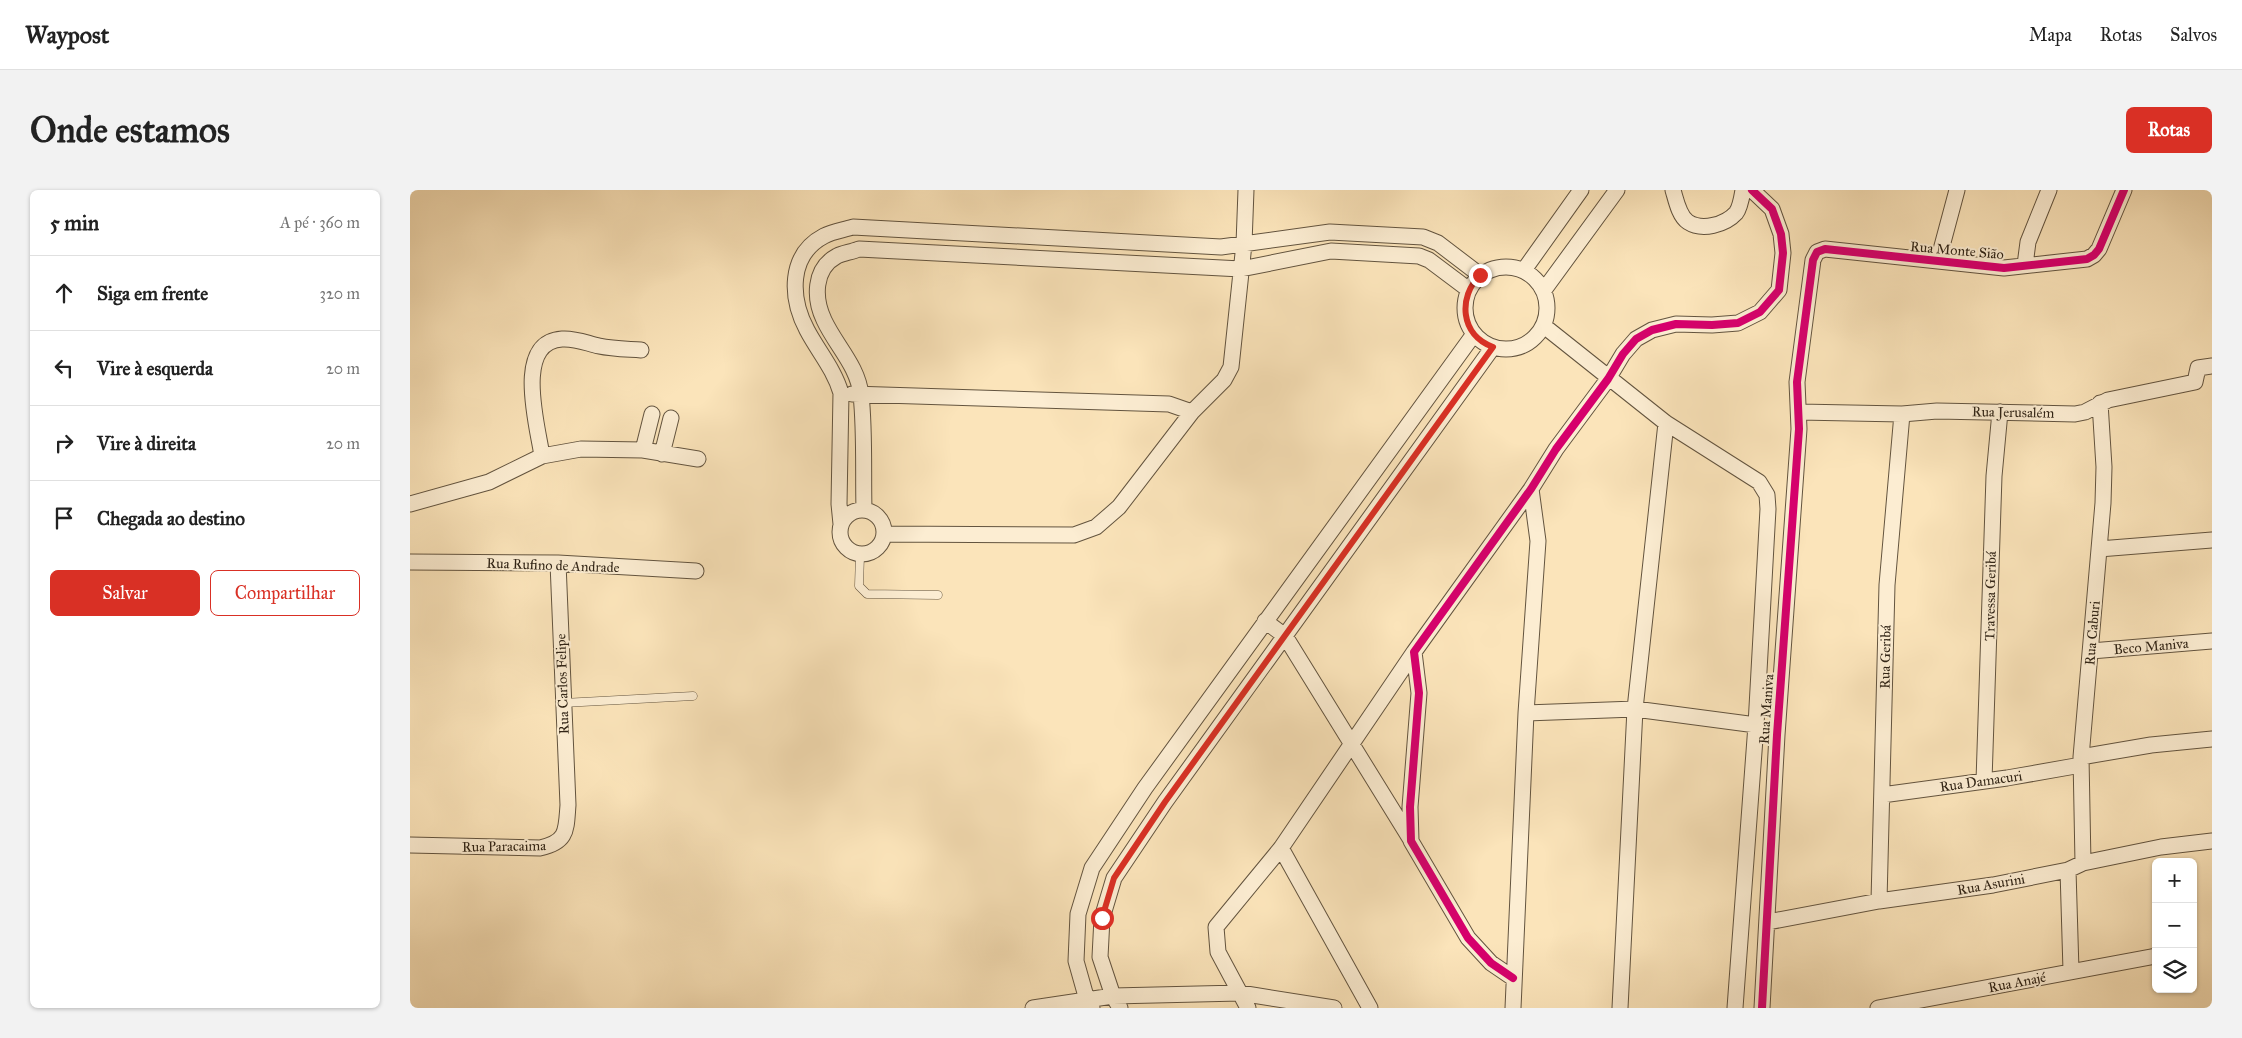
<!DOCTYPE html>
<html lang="pt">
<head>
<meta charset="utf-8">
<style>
	:root { --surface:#fff; --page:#f2f2f2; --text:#222; --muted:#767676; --line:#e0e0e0; --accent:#d93025 }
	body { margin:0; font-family:"IM FELL Great Primer",serif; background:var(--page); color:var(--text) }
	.controls { position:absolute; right:15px; bottom:15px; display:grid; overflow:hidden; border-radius:8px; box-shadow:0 1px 4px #0004 }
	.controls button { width:45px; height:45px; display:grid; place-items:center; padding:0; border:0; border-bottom:1px solid var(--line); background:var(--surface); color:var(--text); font:25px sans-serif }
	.stop { position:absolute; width:15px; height:15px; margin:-11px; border:4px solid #d93025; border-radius:50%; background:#fff }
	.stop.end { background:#d93025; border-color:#fff; box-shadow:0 1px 5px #0008 }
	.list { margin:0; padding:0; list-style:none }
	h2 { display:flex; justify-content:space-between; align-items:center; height:65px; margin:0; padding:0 20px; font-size:21px }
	h2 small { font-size:16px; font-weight:400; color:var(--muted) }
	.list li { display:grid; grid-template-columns:32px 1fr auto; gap:15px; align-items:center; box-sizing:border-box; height:75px; padding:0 20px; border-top:1px solid var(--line) }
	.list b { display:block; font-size:19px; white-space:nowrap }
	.list em { font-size:16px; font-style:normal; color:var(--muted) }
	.actions { display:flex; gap:10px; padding:15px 20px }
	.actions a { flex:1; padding:11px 0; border:1px solid var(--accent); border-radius:8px; text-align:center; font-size:18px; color:var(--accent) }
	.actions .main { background:var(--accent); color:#fff }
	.icon { flex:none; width:28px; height:28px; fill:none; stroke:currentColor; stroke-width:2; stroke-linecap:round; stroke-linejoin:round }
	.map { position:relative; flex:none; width:1802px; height:818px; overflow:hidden; border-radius:8px }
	header { display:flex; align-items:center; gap:30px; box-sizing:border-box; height:70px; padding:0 25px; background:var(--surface); border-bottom:1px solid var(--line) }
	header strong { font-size:24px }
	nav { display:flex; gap:28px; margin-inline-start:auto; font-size:18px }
	.intro { display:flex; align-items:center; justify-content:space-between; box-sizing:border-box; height:120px; padding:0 30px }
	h1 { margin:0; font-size:35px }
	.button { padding:12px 22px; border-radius:8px; background:var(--accent); color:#fff; font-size:18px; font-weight:700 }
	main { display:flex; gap:30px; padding:0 30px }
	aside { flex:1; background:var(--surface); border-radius:8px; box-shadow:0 1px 4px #0004 }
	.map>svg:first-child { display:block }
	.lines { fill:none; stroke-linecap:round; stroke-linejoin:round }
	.service-casing { stroke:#63543f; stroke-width:9 }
	.minor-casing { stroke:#63543f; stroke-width:17 }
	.service { stroke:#fcedd2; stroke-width:8 }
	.minor { stroke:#fcedd2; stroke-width:15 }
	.cycleway-casing { stroke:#fcedd2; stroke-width:11 }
	.cycleway { stroke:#d6006c; stroke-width:8 }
	.route { stroke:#d93025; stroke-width:6 }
	.labels { text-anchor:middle; stroke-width:4; stroke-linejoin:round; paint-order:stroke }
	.street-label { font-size:14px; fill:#302416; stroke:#fcedd2 }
</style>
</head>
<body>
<header>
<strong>Waypost</strong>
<nav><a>Mapa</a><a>Rotas</a><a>Salvos</a></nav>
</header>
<div class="intro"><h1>Onde estamos</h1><a class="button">Rotas</a></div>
<main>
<aside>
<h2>5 min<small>A pé · 360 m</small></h2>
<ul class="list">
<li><svg class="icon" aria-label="ahead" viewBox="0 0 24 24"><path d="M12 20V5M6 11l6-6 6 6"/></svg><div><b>Siga em frente</b></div><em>320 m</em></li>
<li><svg class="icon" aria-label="left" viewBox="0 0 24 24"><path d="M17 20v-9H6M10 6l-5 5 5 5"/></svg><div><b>Vire à esquerda</b></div><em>20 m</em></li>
<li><svg class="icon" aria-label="right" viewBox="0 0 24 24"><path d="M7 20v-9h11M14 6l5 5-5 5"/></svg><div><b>Vire à direita</b></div><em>20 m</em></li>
<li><svg class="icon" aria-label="arrive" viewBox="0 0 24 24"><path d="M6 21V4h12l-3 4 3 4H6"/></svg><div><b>Chegada ao destino</b></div></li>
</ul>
<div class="actions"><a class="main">Salvar</a><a>Compartilhar</a></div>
</aside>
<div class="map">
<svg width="1802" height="818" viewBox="0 0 1802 818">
	<rect width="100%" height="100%" fill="#fbe4ba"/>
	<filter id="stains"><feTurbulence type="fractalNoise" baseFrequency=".004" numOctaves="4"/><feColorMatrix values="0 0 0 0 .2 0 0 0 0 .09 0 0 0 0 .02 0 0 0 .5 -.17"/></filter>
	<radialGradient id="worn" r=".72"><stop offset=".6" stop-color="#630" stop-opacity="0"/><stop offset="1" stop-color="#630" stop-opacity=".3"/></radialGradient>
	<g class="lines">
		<g class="service-casing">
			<path id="service" d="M450 365 449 396 457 404 528 405
				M153 513 283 506"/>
		</g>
		<g class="minor-casing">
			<path id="minor" d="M1263 0C1266 10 1269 26 1278 32 1292 41 1315 35 1326 23 1330 18 1332 6 1333 0
				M1528 71 1547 0
				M1615 75 1618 52 1639 0
				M1055 118a41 41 0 1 1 82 0a41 41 0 1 1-82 0Z
				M1114 80 1171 0
				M1134 100 1207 0
				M1134 136 1256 233 1349 292 1357 305 1358 319 1346 535 1325 818
				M442 204 759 214 782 222
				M1389 222 1492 224 1527 221 1665 224 1675 222 1698 210 1785 192 1788 178 1802 176
				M233 260 242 224
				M252 264 261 228
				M132 266C128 237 103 152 152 149 165 148 176 153 189 156 203 159 217 159 231 160
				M0 314 79 292 132 266 171 259 233 260 288 269
				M430 342a22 22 0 1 1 44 0a22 22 0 1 1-44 0Z
				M454 320C453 283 455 241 451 205 448 176 426 156 414 130 404 109 403 79 427 66 433 63 442 62 449 59L831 79 921 61 1009 66 1019 70 1059 100
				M431 334 429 314 431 203C424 179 408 161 397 140 380 108 378 65 414 46 423 41 434 40 443 37L811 57 920 42 1013 47 1028 53 1070 85
				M474 344 664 345 686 337 709 317 782 222 814 190 821 177 834 54 836 0
				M1689 359 1802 350
				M0 372 148 373 286 381
				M855 431 875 446 1001 650
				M1681 461 1802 451
				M1116 523 1225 519 1346 535
				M1671 567 1741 555 1802 549
				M1574 591 1584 286 1590 222
				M1472 605 1597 588 1671 575
				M0 655 130 658C158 652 156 640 158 615L148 373
				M871 658 960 818
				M1673 673 1671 567 1693 313 1694 277 1690 213
				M1658 680 1661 781
				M1469 711 1477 395 1492 224
				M1358 732 1469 711 1583 695 1658 680 1673 673 1751 657 1802 651
				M1103 788 1081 773 1058 748 1001 651 1000 617 1009 503 1004 462 1121 299 1146 259 1198 189 1213 164 1226 149 1242 140 1266 134 1302 135 1328 133 1350 122 1369 100 1373 63 1371 44 1362 19 1342 0
				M623 818 703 806 830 803 924 818
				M682 818 677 810 666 771 668 724 682 678 735 598 1064 144
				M710 818 703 806 690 767 692 728 704 688 755 612 1083 157
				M838 818 808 762 806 737 871 658 1004 462
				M1103 818 1116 523 1128 351 1121 299
				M1210 818 1225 519 1256 233
				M1352 818 1367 545 1389 239 1387 192 1403 70 1407 62 1415 59 1594 78 1677 69 1684 65 1689 59 1714 0
				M1468 818 1746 766"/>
		</g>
		<use href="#service" class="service"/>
		<use href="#minor" class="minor"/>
		<g class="cycleway-casing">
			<path id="cycleway" d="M1103 788 1081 773 1058 748 1001 651 1000 617 1009 503 1004 462 1121 299 1146 259 1198 189 1213 164 1226 149 1242 140 1266 134 1302 135 1328 133 1350 122 1369 100 1373 63 1371 44 1362 19 1342 0
				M1352 818 1367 545 1389 239 1387 192 1403 70 1407 62 1415 59 1594 78 1677 69 1684 65 1689 59 1714 0"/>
		</g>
		<use href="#cycleway" class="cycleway"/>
	</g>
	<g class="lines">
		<path class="route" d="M692 728 704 688 755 612 1083 157C1050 145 1048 107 1070 85"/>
	</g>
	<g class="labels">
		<g class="street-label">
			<text transform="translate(1547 60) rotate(5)" y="5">Rua Monte Sião</text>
			<text transform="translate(1603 222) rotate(1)" y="5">Rua Jerusalém</text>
			<text transform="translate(143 375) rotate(2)" y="5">Rua Rufino de Andrade</text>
			<text transform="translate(1580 406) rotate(-89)" y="5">Travessa Geribá</text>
			<text transform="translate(1682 443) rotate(-85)" y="5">Rua Caburi</text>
			<text transform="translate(1741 456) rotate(-5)" y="5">Beco Maniva</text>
			<text transform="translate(1475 467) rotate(-89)" y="5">Rua Geribá</text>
			<text transform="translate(152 494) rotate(-92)" y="5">Rua Carlos Felipe</text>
			<text transform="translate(1356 519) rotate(-86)" y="5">Rua Maniva</text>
			<text transform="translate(1571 591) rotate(-8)" y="5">Rua Damacuri</text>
			<text transform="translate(94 656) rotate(-1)" y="5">Rua Paracaima</text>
			<text transform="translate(1581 694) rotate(-10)" y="5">Rua Asurini</text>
			<text transform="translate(1607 792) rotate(-11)" y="5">Rua Anajé</text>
		</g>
	</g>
	<rect width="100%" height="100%" filter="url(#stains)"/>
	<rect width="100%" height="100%" fill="url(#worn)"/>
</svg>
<div class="controls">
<button>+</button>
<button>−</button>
<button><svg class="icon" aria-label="layers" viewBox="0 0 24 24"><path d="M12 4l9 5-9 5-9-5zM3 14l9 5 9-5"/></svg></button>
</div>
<div class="stop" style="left:692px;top:728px"></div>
<div class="stop end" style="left:1070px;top:85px"></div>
</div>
</main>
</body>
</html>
